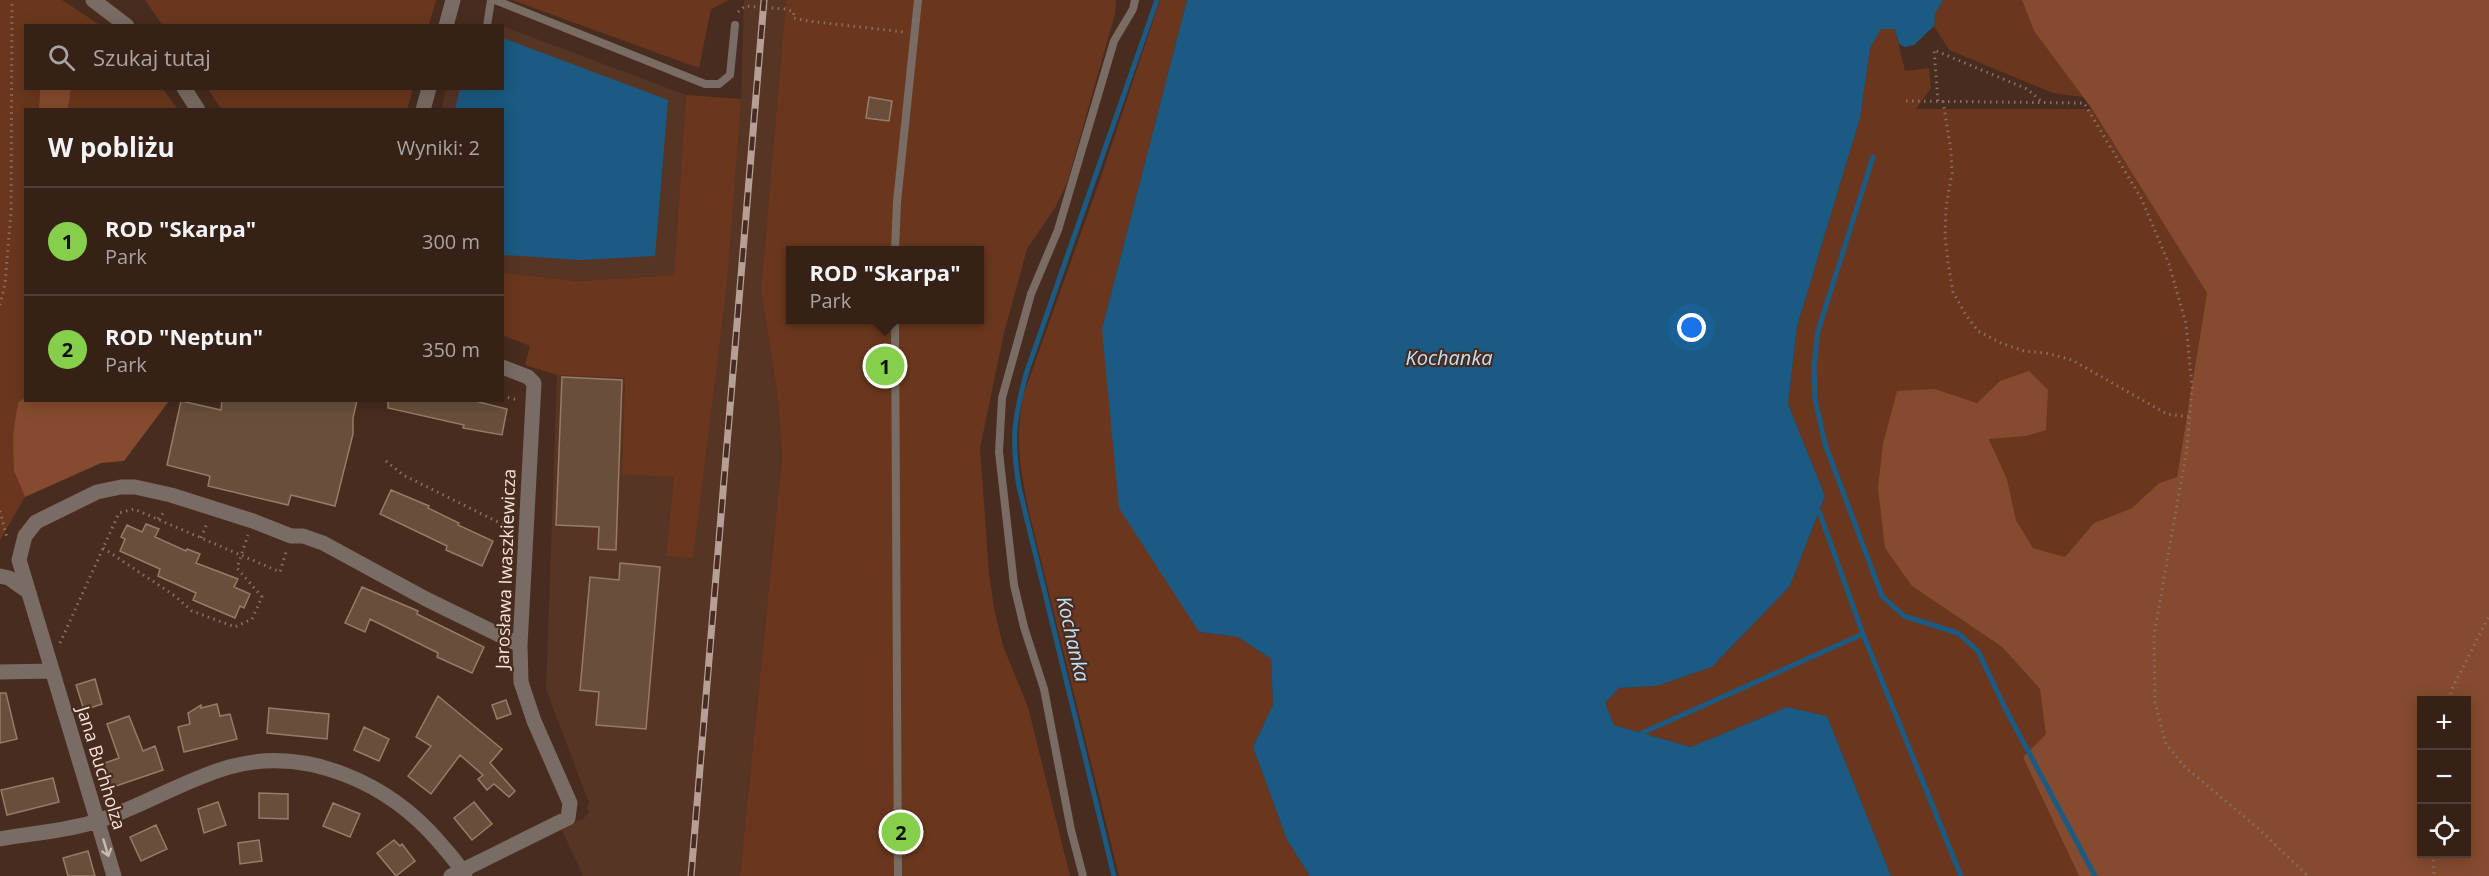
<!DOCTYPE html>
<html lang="pl">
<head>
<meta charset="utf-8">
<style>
	:root { --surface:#362117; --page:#412e24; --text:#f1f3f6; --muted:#aaa3a1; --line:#503e36; --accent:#86cf4c }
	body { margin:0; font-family:"Open Sans",sans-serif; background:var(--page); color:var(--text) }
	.controls { position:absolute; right:18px; bottom:18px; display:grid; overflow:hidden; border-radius:0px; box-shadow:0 3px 15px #0003 }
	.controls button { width:54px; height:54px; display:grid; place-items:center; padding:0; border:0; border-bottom:2px solid var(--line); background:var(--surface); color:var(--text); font:30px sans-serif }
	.you { position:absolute; left:1692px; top:328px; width:21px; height:21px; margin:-15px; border:4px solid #fff; border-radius:50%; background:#1a73e8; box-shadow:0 0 0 9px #1a73e833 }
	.badge { display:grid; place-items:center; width:39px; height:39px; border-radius:50%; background:var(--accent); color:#111; font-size:20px; font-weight:700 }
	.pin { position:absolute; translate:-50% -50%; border:3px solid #fff; box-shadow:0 2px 6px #0006 }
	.popup { position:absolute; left:786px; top:246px; width:198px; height:78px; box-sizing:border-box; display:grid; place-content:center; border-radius:0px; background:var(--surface); filter:drop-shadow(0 2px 4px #0005); font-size:20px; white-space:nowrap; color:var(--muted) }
	.popup b { font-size:22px; color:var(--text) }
	.popup::after { content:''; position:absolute; left:50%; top:100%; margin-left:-12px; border:12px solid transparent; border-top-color:var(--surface) }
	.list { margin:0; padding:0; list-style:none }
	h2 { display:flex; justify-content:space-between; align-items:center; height:78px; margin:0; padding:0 24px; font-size:26px }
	h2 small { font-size:20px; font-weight:400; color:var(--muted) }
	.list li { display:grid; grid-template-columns:39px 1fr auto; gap:18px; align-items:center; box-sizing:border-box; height:108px; padding:0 24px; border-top:2px solid var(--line) }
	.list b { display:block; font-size:22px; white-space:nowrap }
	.list p { margin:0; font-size:20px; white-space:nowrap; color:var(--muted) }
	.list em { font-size:20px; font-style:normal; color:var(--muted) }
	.icon { flex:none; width:33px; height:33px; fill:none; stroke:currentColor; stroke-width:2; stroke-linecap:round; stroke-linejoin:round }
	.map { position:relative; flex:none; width:2489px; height:876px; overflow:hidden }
	.search { position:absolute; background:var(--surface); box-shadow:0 3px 15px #0003; left:24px; top:24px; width:480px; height:66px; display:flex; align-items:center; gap:15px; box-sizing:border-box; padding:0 21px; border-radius:0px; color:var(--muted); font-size:22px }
	.panel { position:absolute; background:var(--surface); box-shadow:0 3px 15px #0003; left:24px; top:108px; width:480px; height:294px; border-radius:0px }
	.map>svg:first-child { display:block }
	.built { fill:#563525 }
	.green { fill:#6a371e; fill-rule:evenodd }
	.forest { fill:#864b2e; fill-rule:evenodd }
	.water { fill:#1b5a82 }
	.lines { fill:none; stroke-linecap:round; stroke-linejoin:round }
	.stream { stroke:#1b5a82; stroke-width:5 }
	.building { fill:#694f3b; stroke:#977b66; stroke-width:1.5 }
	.path { stroke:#887065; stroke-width:3; stroke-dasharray:1.5 4.5; stroke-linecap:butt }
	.service { stroke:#796c64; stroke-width:8 }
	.minor { stroke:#796c64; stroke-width:15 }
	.rail-casing { stroke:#b6a096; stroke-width:7 }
	.rail { stroke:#482c1f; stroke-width:4.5; stroke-dasharray:14; stroke-linecap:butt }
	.oneway { stroke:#cab9b1 }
	.labels { text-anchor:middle; stroke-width:4.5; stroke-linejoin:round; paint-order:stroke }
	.street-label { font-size:18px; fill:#f6e3db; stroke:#482c1f }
	.water-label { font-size:20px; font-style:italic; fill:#c1e1fa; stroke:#482c1f }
</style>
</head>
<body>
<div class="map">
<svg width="2489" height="876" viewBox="0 0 2489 876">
	<rect width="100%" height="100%" fill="#482c1f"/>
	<path class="built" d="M744 0H786L761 291 778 398 782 457 740 876H583L561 828 583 819 589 812 587 808 589 803 546 689 557 375 625 378 622 473 674 477 666 555 693 558 741 99Z
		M502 26 686 95 674 275 579 281 503 273 502 110H441L446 89 502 88Z"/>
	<path class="green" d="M0 0H62L100 25 26 26V88L40 89 39 109 26 110V398L18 402 14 471 25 497 0 540Z
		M145 0H436L429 25 163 26Z
		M512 0H729L711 9 699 68Z
		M786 0H1116L1115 14 1067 183 1055 208 1027 249 1004 333 980 448 989 573 994 608 1003 646 1028 707 1070 876H740L782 457 778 398 761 291ZM790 250H980V320H790Z
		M1160 0H1187L1102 329 1199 632 1238 637 1271 659 1273 705 1253 747 1287 840 1310 876H1119L1029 512C1020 467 1015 442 1023 396L1101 177Z
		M1943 0H2022L2034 31 2083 97 2053 93 1949 50 1934 26 1935 14Z
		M1880 29H1895L1905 71 1929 68 1931 88 1916 109H2092L2207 293 2177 477 2159 483 2132 508 2094 523 2065 557 2033 548 2016 520 2007 479 1989 438 2026 436 2000 381 1977 403 1935 389 1912 586 2002 647 2040 689 2047 734 2023 757 2079 876H1891L1827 716 1787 707 1691 747 1614 725 1605 703 1619 688 1657 686 1712 667 1790 586 1825 496 1788 404 1797 327 1860 118 1870 48Z
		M71 88 163 89 178 109 68 110Z
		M208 89H413L407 110 221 109Z
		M686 95 741 99 727 281 693 558 666 556 674 477 622 474 625 378 557 375 525 365 530 346 502 335 503 273 579 281 674 275Z"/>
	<path class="forest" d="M2022 0H2489V876H2079L2023 757 2046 734 2040 689 2002 647 1912 586 1885 548 1878 488 1883 444 1897 391 1935 389 1977 403 2000 381 2029 371 2048 390 2046 430 2026 436 1989 439 2007 479 2016 520 2033 548 2065 557 2094 523 2132 508 2159 483 2177 477 2207 293 2092 109 2034 31ZM2422 700H2466V854H2422Z
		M40 89H71L68 109H39Z
		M25 398 26 400 169 401 124 461 101 463 25 497 14 471 13 436 18 402Z"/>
	<path class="water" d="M1187 0H1943L1935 14 1934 26 1914 45 1905 47 1899 44 1895 29H1881L1870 48 1860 118 1797 327 1788 404 1825 496 1790 586 1712 667 1657 686 1619 688 1605 703 1614 725 1691 747 1787 707 1827 716 1891 876H1310L1287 840 1253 747 1273 705 1271 659 1238 637 1199 632 1119 508 1102 329Z
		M503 38 668 100 655 256 581 260 503 255 502 110 455 109 460 89 502 88Z"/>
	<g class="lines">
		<path class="stream" d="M1873 157 1818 331 1814 365 1815 399 1825 444 1882 596 1904 616 1958 633 1978 651 2005 708 2095 876
			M1819 511 1863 634 1961 876
			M1642 733 1863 634
			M1114 876 1019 487C1011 439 1014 417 1027 371L1157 0"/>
	</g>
	<path class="building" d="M869 97 892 101 889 121 866 118Z
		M562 377 622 380 616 550 598 549 599 527 556 525Z
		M222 400H357L353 418V434L335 506 291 495 288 505 208 486 210 476 167 465 181 401 221 410Z
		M388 400H471L507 409 502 435 463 428 464 425 388 408Z
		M391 490 429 506 428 508 459 523 458 525 493 541 482 566 446 550 447 546 380 514Z
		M146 524 159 529 155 537 186 551 187 549 200 554 196 563 238 579 234 587 250 594 244 608 240 606 235 618 193 600 196 593 158 576 160 569 120 551 125 539 121 537 127 525 142 532Z
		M620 563 660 567 646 729 596 725 599 692 580 690 590 577 619 580Z
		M362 587 418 611 417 614 484 647 472 673 437 657 438 653 370 619 365 632 345 623Z
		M95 679 102 704 84 710 76 685Z
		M0 693H6L17 739 0 743Z
		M438 696 502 749 490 763 515 791 509 797 494 784 487 790 478 779 483 775 460 755 431 794 408 776 431 746 416 737Z
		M506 700 511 714 497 719 492 705Z
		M217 704 220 716 230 714 237 739 184 752 178 727 190 724 188 713 201 705V708Z
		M269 708 329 714 327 739 267 733Z
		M129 716 143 751 155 746 163 770 110 788 102 764 119 758 107 724Z
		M364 727 389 739 379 761 354 750Z
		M53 778 59 802 7 815 1 790Z
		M259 793 288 794V819L259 818Z
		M218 802 226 825 204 833 198 809Z
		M474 802 492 824 472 840 454 818Z
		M333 803 360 814 350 837 323 826Z
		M156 825 167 849 141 861 130 837Z
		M259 840 262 861 240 864 238 843Z
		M394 840 400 846 402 844 415 861 396 876 377 853Z
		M88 851 95 876H68L63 858Z"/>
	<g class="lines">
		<path class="path" d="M738 12 745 6 785 9 794 12 793 18 808 21 904 32
			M1906 101 2084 103 2141 198 2169 264 2186 324 2192 387 2187 448 2154 635 2155 703 2166 744 2184 766 2260 830 2308 876
			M1938 101 1934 50 2027 89 2041 101
			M1943 101 1951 151 1952 173 1946 207 1945 236 1948 262 1953 292 1966 315 1978 331 2001 343 2024 351 2046 353 2072 360 2167 414 2190 417
			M0 305 5 284 11 212 12 0
			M502 396 518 400
			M386 461 403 475 510 528
			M0 511 7 538
			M158 519 166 510
			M201 538 207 523
			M103 548 175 596 192 611 235 627 252 619 262 597 237 568 248 535
			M60 643 119 513 134 509 280 572 286 552
			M2449 700 2452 689 2489 616
			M2433 854 2434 876"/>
		<path class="service" d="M495 0 705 84H719L730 75 735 25
			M487 26 491 0
			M895 250 897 202 918 0
			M895 320 898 876
			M1083 876 1071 830 1044 689 1024 627 1014 585 999 452 1002 398 1031 294 1058 230 1114 41 1133 9 1135 0"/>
		<path class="minor" d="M93 0 127 26
			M446 26 453 0
			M184 88 198 110
			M423 110 429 88
			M0 576 9 578 26 590
			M0 672 52 671
			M0 839C32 833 67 831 98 821 143 806 184 780 229 767 307 745 390 784 440 843 449 854 459 864 465 876
			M114 876 19 560 25 536 36 522 97 492 121 487H135L171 495 253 521 291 536H303L323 543 426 599 520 645
			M451 876 568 818 570 803 534 721 521 682 520 645 534 383 528 377 502 367"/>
		<g class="rail-casing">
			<path id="rail" d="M691 876 764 0"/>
		</g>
		<use href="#rail" class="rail"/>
	</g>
	<defs><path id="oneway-shaft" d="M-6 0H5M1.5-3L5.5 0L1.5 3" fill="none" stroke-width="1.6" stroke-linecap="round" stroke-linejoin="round" transform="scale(1.5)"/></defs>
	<use class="oneway" href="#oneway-shaft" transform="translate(106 848) rotate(73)"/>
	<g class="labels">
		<g class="street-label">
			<text transform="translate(506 569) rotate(-88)" y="6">Jarosława Iwaszkiewicza</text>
			<text transform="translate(101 768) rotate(73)" y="6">Jana Buchholza</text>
		</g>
		<g class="water-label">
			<text x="1449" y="365">Kochanka</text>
			<text transform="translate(1073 639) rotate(77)" y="7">Kochanka</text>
		</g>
	</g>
</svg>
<div class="controls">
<button>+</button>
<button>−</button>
<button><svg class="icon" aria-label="locate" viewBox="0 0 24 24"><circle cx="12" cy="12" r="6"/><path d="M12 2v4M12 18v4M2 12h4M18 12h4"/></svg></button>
</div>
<div class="you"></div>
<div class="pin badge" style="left:885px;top:366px">1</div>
<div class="popup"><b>ROD &quot;Skarpa&quot;</b>Park</div>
<div class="pin badge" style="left:901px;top:832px">2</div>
<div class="search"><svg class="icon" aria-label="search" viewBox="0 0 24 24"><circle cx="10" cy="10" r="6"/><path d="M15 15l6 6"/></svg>Szukaj tutaj</div>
<section class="panel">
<h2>W pobliżu<small>Wyniki: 2</small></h2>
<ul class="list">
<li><span class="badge">1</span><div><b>ROD &quot;Skarpa&quot;</b><p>Park</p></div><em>300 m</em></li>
<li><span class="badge">2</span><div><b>ROD &quot;Neptun&quot;</b><p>Park</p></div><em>350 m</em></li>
</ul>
</section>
</div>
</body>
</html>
